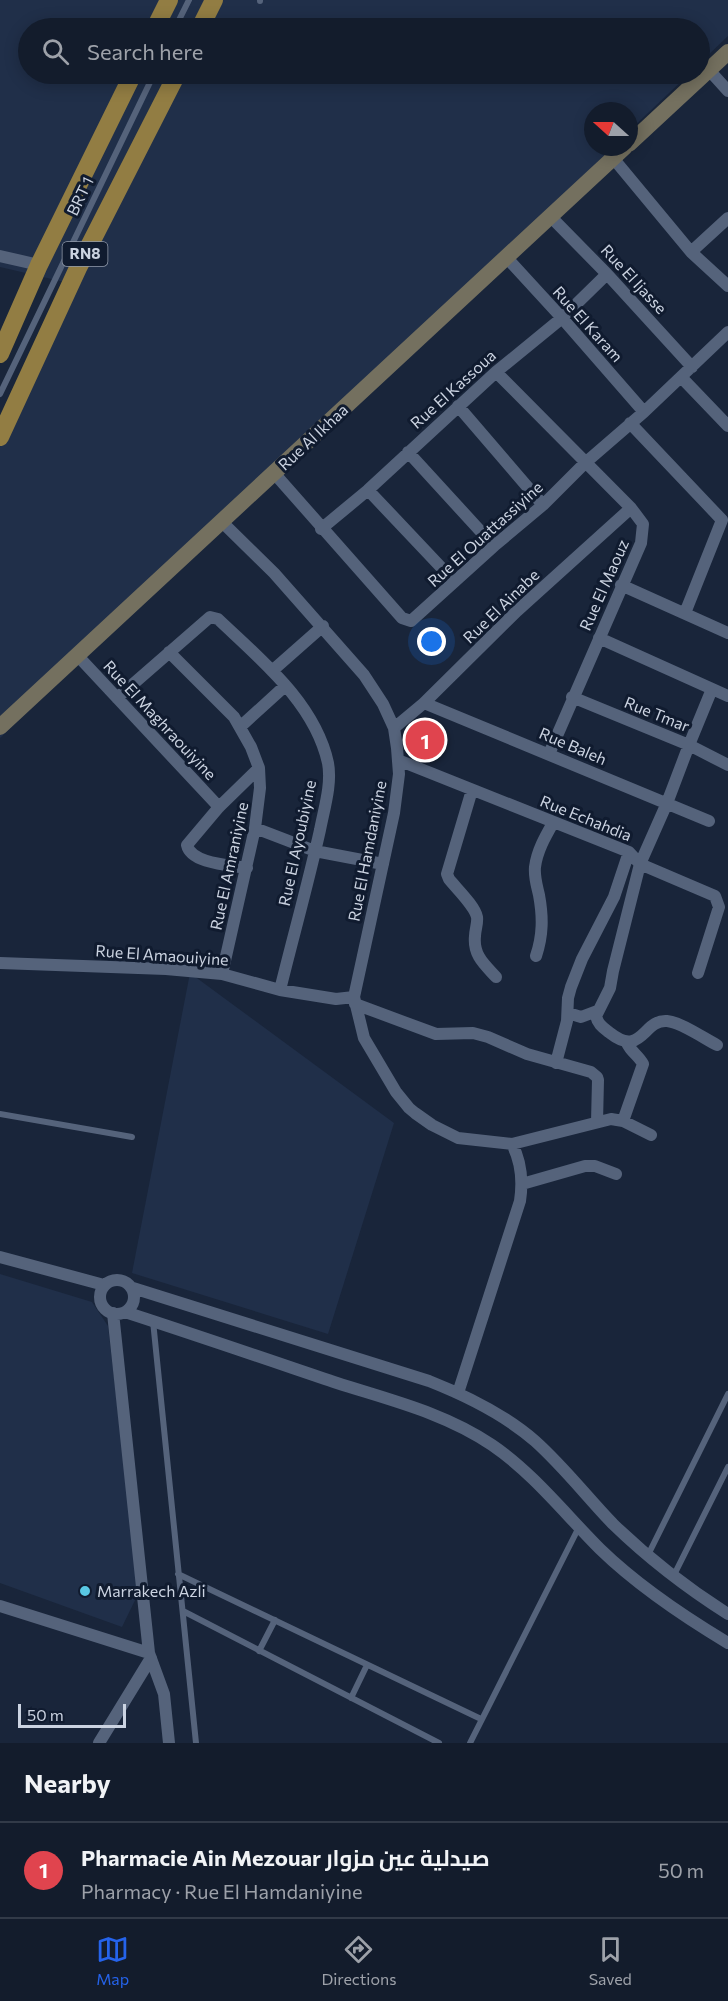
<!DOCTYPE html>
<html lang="en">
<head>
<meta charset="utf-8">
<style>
	:root { --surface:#131c2c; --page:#1c2534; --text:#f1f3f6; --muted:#9da1a9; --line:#323a48; --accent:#2563eb }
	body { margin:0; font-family:Commissioner,Cairo,sans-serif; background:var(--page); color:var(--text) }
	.compass { position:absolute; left:584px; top:102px; width:54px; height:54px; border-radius:50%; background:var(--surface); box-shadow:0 3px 15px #0003; rotate:291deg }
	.scale { position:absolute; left:18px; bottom:15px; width:108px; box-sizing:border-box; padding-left:6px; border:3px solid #cbd3e1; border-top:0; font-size:16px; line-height:21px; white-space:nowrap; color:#cbd3e1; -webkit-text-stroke:4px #101b2f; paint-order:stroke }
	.you { position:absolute; left:432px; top:642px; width:21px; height:21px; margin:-15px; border:4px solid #fff; border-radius:50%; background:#1a73e8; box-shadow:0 0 0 9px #1a73e833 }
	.badge { display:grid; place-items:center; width:39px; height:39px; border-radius:50%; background:var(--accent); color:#fff; font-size:20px; font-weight:700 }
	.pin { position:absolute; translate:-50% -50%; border:3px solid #fff; box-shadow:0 2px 6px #0006 }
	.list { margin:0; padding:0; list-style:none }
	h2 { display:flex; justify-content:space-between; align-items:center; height:78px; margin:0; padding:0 24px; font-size:26px }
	h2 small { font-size:20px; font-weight:400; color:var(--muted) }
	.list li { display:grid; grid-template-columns:39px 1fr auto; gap:18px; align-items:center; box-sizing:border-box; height:96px; padding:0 24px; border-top:2px solid var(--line) }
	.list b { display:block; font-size:22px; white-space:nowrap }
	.list p { margin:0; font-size:20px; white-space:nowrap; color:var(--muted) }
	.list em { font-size:20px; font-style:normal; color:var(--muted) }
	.icon { flex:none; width:33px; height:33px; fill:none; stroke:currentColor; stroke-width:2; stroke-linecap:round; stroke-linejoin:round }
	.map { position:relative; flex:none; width:728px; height:1743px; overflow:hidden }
	.search { position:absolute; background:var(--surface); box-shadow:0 3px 15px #0003; left:18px; right:18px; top:18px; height:66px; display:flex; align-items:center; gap:15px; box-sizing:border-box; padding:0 21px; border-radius:33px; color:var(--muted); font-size:22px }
	.sheet { height:174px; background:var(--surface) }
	nav { display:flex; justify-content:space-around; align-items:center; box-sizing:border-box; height:84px; border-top:2px solid var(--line); background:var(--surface); font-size:16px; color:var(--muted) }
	nav a { display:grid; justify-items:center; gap:3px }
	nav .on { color:var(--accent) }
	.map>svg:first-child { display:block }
	.built { fill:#202f49 }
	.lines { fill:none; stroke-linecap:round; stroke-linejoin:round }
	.lane { stroke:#55637b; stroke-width:6 }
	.street { stroke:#55637b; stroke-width:12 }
	.secondary { stroke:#74705f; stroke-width:16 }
	.primary { stroke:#927d43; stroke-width:18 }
	.poi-dot { fill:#59c8e4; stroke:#101b2f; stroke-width:2 }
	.labels { text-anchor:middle; stroke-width:6; stroke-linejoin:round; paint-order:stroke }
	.shield { fill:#101b2f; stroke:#939cac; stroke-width:1.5 }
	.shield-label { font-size:15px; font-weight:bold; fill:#cbd3e1 }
	.street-label { font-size:16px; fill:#cbd3e1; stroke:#101b2f }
	.poi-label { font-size:16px; fill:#cbd3e1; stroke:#101b2f; text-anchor:start }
</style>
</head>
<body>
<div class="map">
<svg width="728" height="1743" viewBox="0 0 728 1743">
	<rect width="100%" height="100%" fill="#19253a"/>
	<path class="built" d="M0 0H728V36L700 63V28H28V74H689L629 131V111H593V147H613L0 738V437L73 284 0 267Z
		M190 973 394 1123 328 1334 132 1273Z
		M0 1274 92 1302 108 1326 139 1592 122 1627 0 1583Z"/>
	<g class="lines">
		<path class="lane" d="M260 1V0
			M175 28 189 0
			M247 28 248 27
			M0 394 154 74
			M0 1114 132 1137
			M153 1321 196 1743
			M648 1555 728 1394
			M178 1574 481 1719
			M674 1575 728 1467
			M183 1611 439 1743
			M259 1651 275 1620
			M351 1698 367 1665
			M470 1743 579 1527"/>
		<path class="street" d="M709 70 728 91
			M613 158 691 252 728 286
			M550 216 607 274 692 367
			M691 252 728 218
			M0 256 39 265
			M507 258 562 318 644 412
			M496 372 631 508 643 524 641 543 549 754
			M681 377 728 426
			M458 406 543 505
			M630 423 722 520 685 613
			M408 452 494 546
			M274 473 402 618 411 621 494 546 543 505 585 463 644 412 728 332
			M368 490 454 581
			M221 521 274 573 364 675 383 704 394 728 397 748 399 774 394 813 354 997 364 1038 396 1092 409 1108 415 1113 432 1125 458 1138 512 1144 611 1119 623 1121 651 1135
			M321 529 368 490 496 372 562 318 607 274
			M621 585 728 633
			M599 638 728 696
			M169 652 234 717 251 747 259 768 260 788 255 828 222 974
			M77 655 219 807
			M272 671 323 626
			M712 689 689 745 667 803 640 864 613 971 610 988 596 1016C598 1025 604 1028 610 1033 642 1058 643 1019 667 1021 681 1022 705 1039 717 1045
			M572 697 689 745 728 765
			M117 698 210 617 218 619C260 659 315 703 328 763 332 784 324 809 320 830 308 884 293 937 280 990
			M424 703 709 821
			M240 727 285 686
			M394 728 424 703 517 611 631 508
			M398 760 629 852 640 864 715 896 719 907 698 973
			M472 790 447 874 449 879C456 888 475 906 477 917 478 923 475 930 475 936 473 955 484 964 496 977
			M255 828 315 851 383 864
			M247 868C231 865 191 864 187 845L219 807 259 768
			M536 956C543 935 543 917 539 895 537 886 534 877 535 867 537 851 545 837 553 823
			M0 963 166 969 222 974 280 990 336 999 354 997
			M355 1004 436 1034 473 1033 488 1037 527 1054 591 1072 597 1077 598 1080 597 1122
			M568 1013 581 1017 597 1011
			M556 1063 567 1021 568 998 571 987 582 959 614 897 629 852
			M623 1121 643 1064C639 1056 631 1052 627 1043
			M522 1184 585 1166H595L616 1174
			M0 1257 104 1285
			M100 1297a17 17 0 1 1 34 0a17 17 0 1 1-34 0Z
			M133 1288 429 1381C467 1396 504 1414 535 1441 564 1467 587 1497 613 1524 648 1558 687 1588 728 1614
			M125 1312C196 1335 266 1359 337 1383 390 1400 445 1413 492 1445 533 1473 565 1514 600 1549 638 1586 683 1616 728 1643
			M113 1313 149 1653 164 1694 169 1743
			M458 1393 520 1201C523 1181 522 1163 512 1144
			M0 1606 149 1653
			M99 1743 151 1658"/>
		<path class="secondary" d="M629 144 728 52
			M0 727 625 147"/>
		<path class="primary" d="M155 28 169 0
			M200 28 214 0
			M0 354 39 265 133 74
			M0 437 78 268 177 74"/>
	</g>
	<circle class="poi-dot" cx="85" cy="1591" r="6"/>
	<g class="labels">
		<rect class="shield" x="62.5" y="242" width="45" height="24" rx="4.5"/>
		<g class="shield-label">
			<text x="85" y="259">RN8</text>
		</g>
		<g class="street-label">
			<text transform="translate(80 196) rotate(-64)" y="6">BRT 1</text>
			<text transform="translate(634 279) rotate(47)" y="6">Rue El Ijasse</text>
			<text transform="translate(588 324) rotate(48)" y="6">Rue El Karam</text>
			<text transform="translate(453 389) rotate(-42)" y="6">Rue El Kassoua</text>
			<text transform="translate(313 437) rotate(-43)" y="6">Rue Al Ikhaa</text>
			<text transform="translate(485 534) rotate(-42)" y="6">Rue El Ouattassiyine</text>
			<text transform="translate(604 585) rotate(-66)" y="6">Rue El Maouz</text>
			<text transform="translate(501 606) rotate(-44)" y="6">Rue El Ainabe</text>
			<text transform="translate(657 714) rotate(22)" y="6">Rue Tmar</text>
			<text transform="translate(160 720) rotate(47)" y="6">Rue El Maghraouiyine</text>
			<text transform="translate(573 746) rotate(23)" y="6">Rue Baleh</text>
			<text transform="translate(586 818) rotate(22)" y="6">Rue Echahdia</text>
			<text transform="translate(297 843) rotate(-78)" y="6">Rue El Ayoubiyine</text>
			<text transform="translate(367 851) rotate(-79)" y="6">Rue El Hamdaniyine</text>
			<text transform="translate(229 866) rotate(-78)" y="6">Rue El Amraniyine</text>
			<text transform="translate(162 955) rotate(4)" y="6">Rue El Amaouiyine</text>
		</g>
		<g class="poi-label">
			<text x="97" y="1597">Marrakech Azli</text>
		</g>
	</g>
</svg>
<svg class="compass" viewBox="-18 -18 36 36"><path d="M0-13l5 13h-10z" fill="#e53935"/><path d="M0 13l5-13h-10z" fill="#9da1a9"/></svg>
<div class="scale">50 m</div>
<div class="you"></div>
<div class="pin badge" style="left:425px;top:740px;background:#e0444e">1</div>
<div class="search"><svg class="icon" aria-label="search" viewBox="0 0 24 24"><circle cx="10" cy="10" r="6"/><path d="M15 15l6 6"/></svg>Search here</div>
</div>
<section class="sheet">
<h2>Nearby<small></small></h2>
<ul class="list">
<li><span class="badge" style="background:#e0444e">1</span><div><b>Pharmacie Ain Mezouar صيدلية عين مزوار</b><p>Pharmacy · Rue El Hamdaniyine</p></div><em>50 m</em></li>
</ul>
</section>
<nav>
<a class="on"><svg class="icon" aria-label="map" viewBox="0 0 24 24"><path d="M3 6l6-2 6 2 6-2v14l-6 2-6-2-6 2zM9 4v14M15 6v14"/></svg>Map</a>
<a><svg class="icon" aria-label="directions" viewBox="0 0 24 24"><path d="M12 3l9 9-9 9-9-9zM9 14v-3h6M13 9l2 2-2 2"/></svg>Directions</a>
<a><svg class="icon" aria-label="saved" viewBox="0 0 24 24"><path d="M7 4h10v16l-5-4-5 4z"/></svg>Saved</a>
</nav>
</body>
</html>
